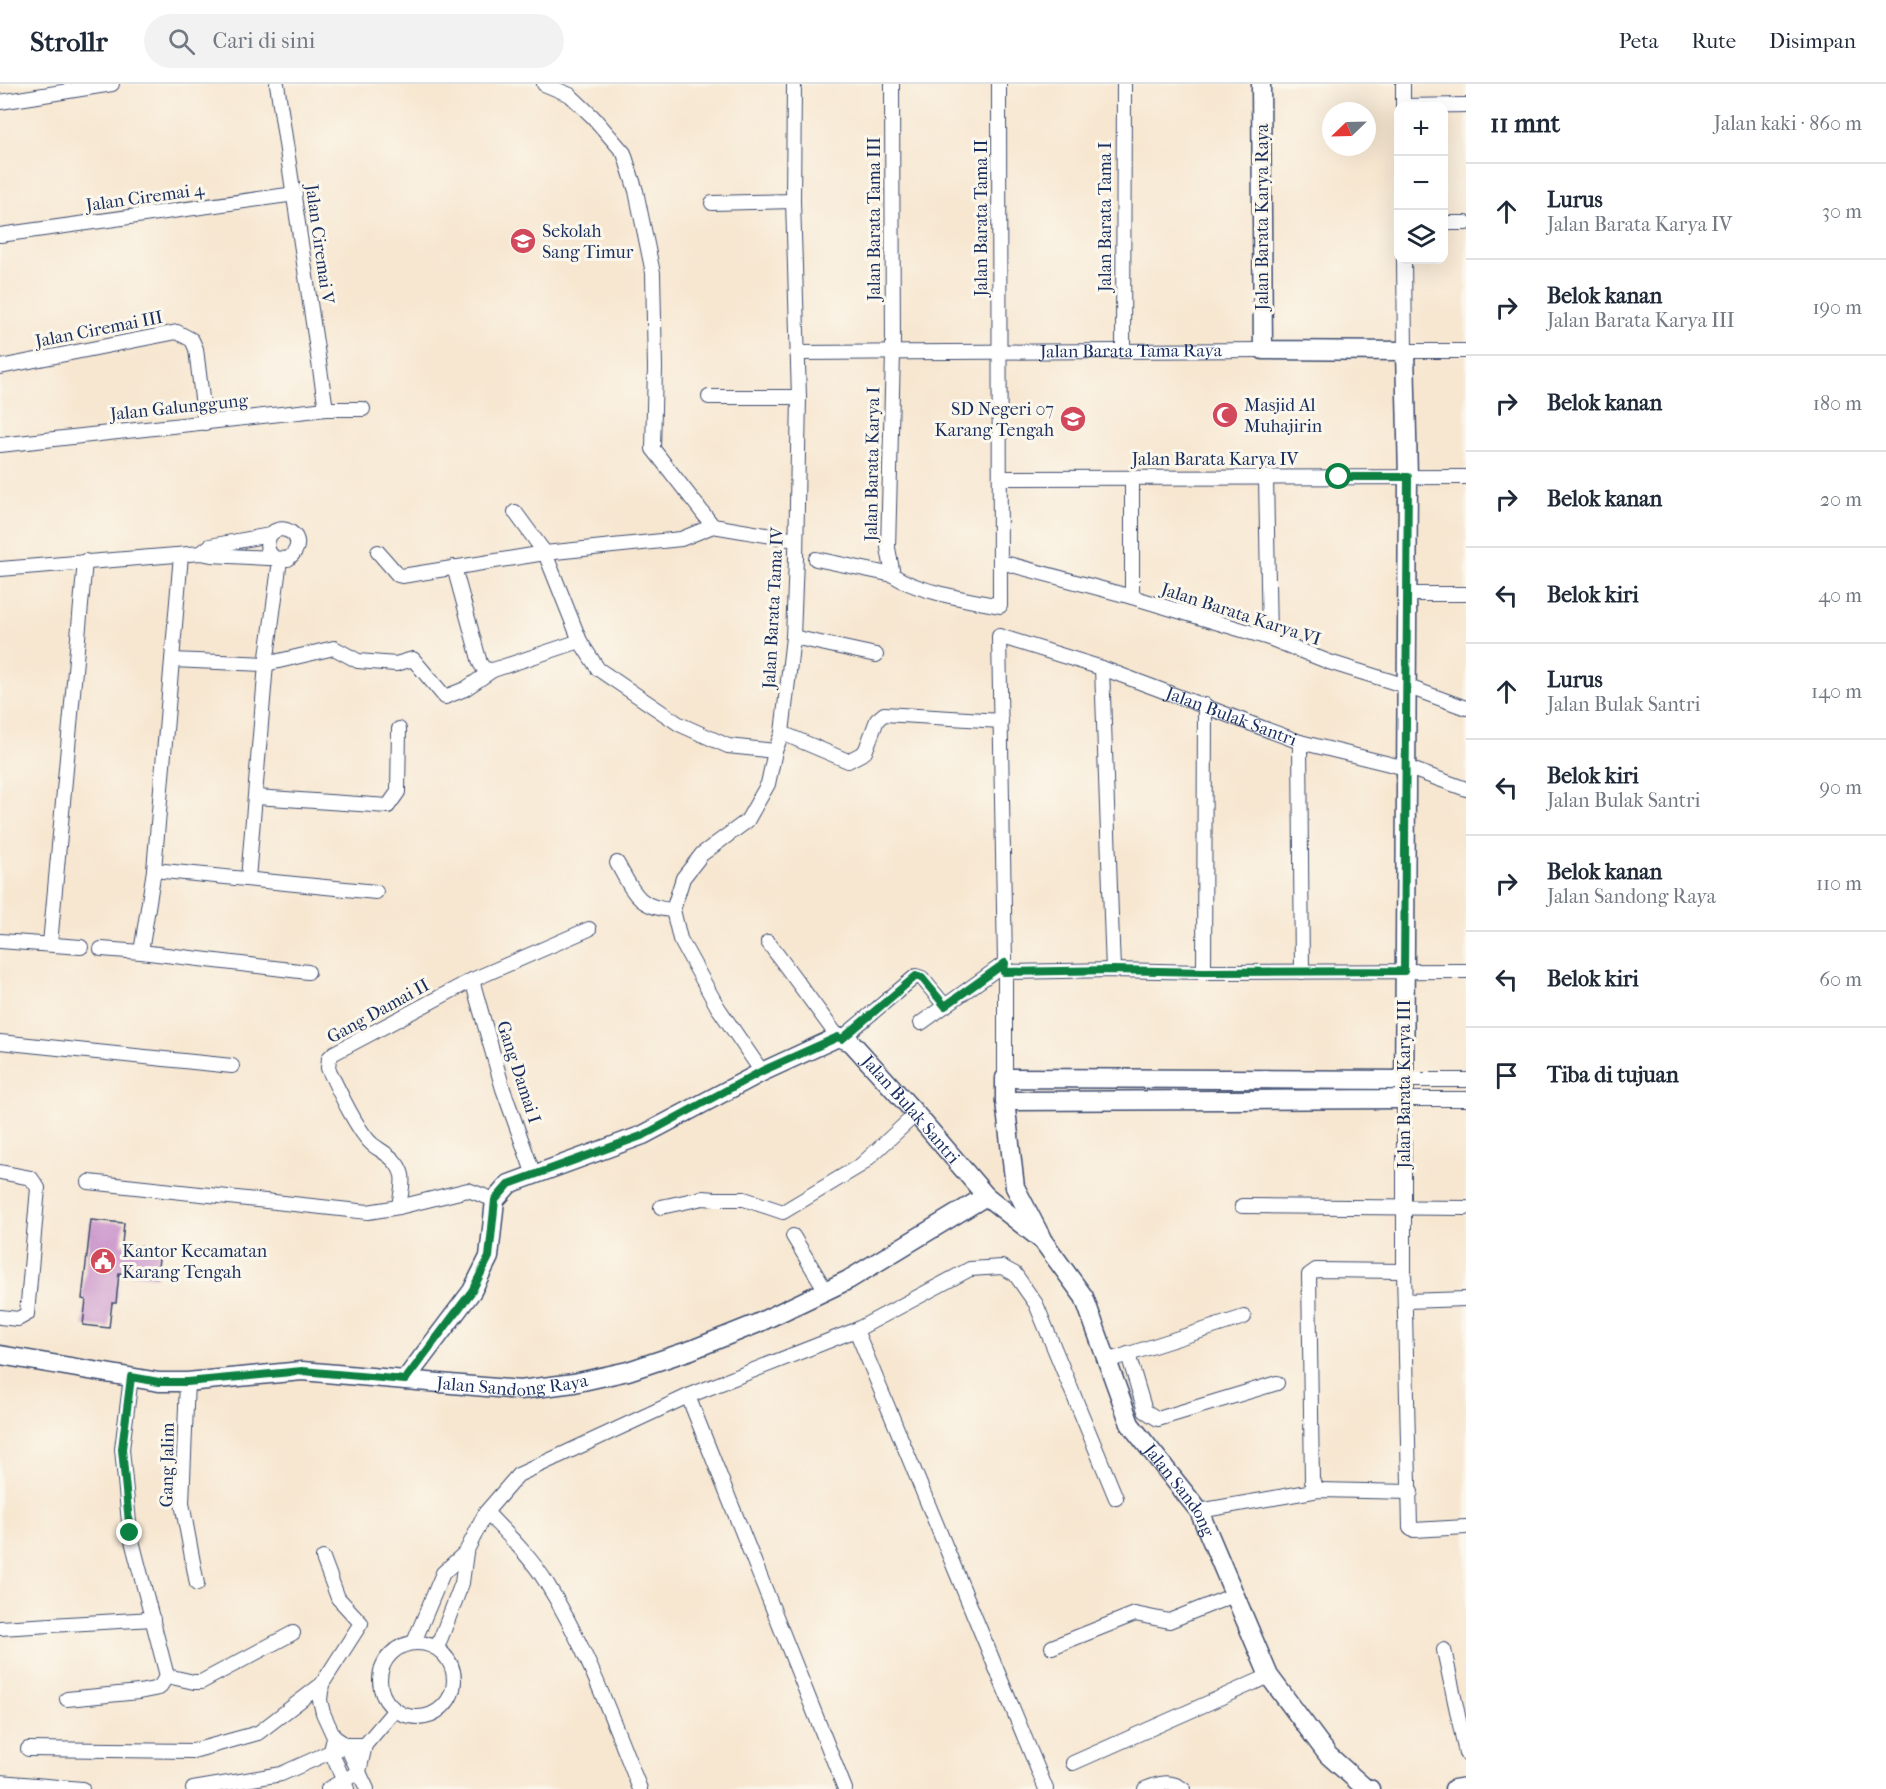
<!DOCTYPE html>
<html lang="id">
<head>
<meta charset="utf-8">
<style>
	:root { --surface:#fff; --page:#f2f2f3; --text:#1f2937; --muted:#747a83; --line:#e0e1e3 }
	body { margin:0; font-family:"IM FELL French Canon",serif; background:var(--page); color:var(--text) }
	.controls { position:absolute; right:18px; top:18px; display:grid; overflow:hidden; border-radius:12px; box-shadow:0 6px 24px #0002 }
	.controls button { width:54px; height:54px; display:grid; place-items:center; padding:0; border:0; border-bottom:2px solid var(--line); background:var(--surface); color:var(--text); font:30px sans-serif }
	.compass { position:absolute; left:1322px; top:18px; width:54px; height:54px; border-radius:50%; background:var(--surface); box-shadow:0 6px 24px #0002; rotate:247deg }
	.stop { position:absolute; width:18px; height:18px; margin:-14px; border:4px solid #0b8043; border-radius:50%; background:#fff }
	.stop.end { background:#0b8043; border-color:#fff; box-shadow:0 2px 6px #0008 }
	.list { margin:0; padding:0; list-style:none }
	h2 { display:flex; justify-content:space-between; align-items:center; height:78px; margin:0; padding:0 24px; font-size:26px }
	h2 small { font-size:20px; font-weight:400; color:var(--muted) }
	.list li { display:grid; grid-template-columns:39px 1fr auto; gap:18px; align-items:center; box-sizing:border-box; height:96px; padding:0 24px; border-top:2px solid var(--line) }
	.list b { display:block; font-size:22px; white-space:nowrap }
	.list p { margin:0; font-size:20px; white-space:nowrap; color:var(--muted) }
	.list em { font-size:20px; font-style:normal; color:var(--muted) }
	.icon { flex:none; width:33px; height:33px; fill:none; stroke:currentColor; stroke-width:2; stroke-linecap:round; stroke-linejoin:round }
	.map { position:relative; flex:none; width:1466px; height:1705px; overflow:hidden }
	header { display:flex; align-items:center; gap:36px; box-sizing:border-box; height:84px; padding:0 30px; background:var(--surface); border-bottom:2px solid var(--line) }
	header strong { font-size:28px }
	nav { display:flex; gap:33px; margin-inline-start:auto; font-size:21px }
	.search { width:420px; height:54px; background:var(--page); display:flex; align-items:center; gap:15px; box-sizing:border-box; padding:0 21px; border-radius:33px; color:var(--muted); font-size:22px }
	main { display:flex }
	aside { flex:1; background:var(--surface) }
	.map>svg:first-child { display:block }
	.building { fill:#c890ca }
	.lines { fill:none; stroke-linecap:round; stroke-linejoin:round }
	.minor-casing { stroke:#3c4b6f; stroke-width:16 }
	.tertiary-casing { stroke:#3c4b6f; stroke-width:21 }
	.minor { stroke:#fff; stroke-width:14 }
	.tertiary { stroke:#fff; stroke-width:18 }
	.route { stroke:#0b8043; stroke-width:8 }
	.labels { text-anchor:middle; stroke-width:6; stroke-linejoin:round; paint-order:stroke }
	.street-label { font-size:18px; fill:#1b2f5e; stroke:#fbf7ec }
	.poi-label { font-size:18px; fill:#1b2f5e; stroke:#fbf7ec; text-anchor:start }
</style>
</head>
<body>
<header>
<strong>Strollr</strong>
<div class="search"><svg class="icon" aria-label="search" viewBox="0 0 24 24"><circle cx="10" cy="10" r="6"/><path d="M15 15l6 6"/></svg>Cari di sini</div>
<nav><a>Peta</a><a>Rute</a><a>Disimpan</a></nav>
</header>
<main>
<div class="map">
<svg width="1466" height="1705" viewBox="0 0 1466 1705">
	<rect width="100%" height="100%" fill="#fbf7ec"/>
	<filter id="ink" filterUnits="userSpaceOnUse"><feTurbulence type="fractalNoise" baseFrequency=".0167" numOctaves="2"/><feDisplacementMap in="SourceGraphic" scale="12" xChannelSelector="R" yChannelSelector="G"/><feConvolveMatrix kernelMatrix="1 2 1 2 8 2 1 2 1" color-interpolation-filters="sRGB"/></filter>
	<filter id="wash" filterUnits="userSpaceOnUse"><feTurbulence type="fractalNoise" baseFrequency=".008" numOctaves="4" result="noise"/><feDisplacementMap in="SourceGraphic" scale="24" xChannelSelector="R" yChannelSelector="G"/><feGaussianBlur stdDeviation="1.35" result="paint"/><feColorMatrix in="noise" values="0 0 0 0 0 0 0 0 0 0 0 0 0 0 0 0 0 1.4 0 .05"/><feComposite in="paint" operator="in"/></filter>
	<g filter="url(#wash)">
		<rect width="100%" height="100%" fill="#f7e7d1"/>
		<g id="blocks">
			<path class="building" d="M91 1136 124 1139 122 1160 160 1165 157 1193 119 1189 116 1219H112L109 1244 83 1241 86 1216 82 1215Z"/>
		</g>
	</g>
	<g filter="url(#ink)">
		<use href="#blocks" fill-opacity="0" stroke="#3c4b6f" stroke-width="1.5"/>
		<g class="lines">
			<g class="minor-casing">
				<g id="minor">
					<path d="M277 0 326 325"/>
					<path d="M544 0 570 11 593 33 624 69 636 107 653 189 655 284 653 365 713 442 796 456"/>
					<path d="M892 0 893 269 888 464 893 491"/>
					<path d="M1403 0V22"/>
					<path d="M0 18 112 0"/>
					<path d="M1403 22 1466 21"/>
					<path d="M712 119 793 117"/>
					<path d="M1444 139H1466"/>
					<path d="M0 151 295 110"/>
					<path d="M1404 176 1405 267H1466"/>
					<path d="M1123 266 1124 0"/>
					<path id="s1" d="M797 269 1263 266"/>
					<path d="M0 283 177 248 192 256 196 265 205 339"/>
					<path d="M709 313H799"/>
					<path d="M0 361 326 325H363"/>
					<path d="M1266 393 1269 554"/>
					<path d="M1001 394 1466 393"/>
					<path d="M515 428 545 469 580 557 598 585 679 640 728 662 775 667"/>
					<path d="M378 468 398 491 402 492 545 469 681 455 713 442"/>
					<path d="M201 469 210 462 270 451"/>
					<path d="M816 475 893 491C917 508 970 516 1000 522L999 0"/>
					<path d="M1001 478 1132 513 1269 554 1329 578 1406 602 1466 624"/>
					<path d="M454 483 480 579 484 585 493 586 580 557"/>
					<path d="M0 485 201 469 211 471 288 475C315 453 275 432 268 456 266 464 268 467 273 473"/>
					<path d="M1407 510H1466"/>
					<path d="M1132 513V393"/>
					<path d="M793 553 876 571"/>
					<path d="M172 576 266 580 334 564 358 577 396 580 413 575 445 613 465 605 493 586"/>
					<path d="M1102 584 1113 886"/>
					<path d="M782 649 848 677 865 668 877 636 884 630 1001 637"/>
					<path d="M1300 658 1302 888"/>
					<path d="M256 713 388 722 398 708 399 645"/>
					<path d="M617 779C633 807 637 824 673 826"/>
					<path d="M154 786 376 808"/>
					<path d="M248 795 266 580 280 476"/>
					<path d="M0 857 81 863"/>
					<path d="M768 858 838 953"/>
					<path d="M50 860 85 477"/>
					<path d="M101 865 141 868 308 888"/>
					<path d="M141 868 154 786 181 471"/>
					<path d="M1004 888 1113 886 1204 888 1466 887"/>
					<path d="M1204 888 1205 621"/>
					<path d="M472 896 503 1005 534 1091"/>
					<path d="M921 939 1005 879"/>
					<path d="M841 955 916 892 922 894 945 922"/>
					<path d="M0 958 232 982"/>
					<path d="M762 988 717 922 680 855 673 826 683 794 702 770 747 737 768 700 775 667 782 649 793 553 796 474 799 313 793 117 794 0"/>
					<path id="s2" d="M1005 994V879L999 552 1102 584 1300 658 1414 686 1466 705"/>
					<path d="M1404 996H1466"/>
					<path d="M1466 1015H1404V1187L1410 1443 1414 1446 1466 1443"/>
					<path d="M0 1088 31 1094 38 1104 27 1230 18 1235 0 1233"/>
					<path d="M89 1098 368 1128 399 1123 468 1106 495 1116"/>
					<path d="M1242 1122 1466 1124"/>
					<path d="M399 1123C400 1113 404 1100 402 1091 398 1075 384 1069 373 1061 358 1049 337 1003 328 984L329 974 334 969 472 896 589 845"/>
					<path d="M661 1123 703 1114 716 1115H744L783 1128 861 1081 916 1030"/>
					<path d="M793 1152 826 1207"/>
					<path d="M1406 1217 1466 1215"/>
					<path d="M856 1246 1046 1705"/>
					<path d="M1128 1270 1145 1327 1158 1335 1277 1299"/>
					<path d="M1107 1277 1244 1233"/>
					<path d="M187 1298 182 1419 197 1500"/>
					<path d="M688 1312 845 1705"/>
					<path d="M1319 1406 1312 1397 1309 1191 1316 1186 1404 1187"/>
					<path d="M1199 1427 1319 1406 1411 1408"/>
					<path d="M486 1428C507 1450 530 1472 546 1498 586 1562 612 1635 640 1705"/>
					<path d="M323 1474 338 1514 361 1539 322 1600 320 1616 323 1629 334 1653 346 1661 367 1705"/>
					<path d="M0 1544 153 1535"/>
					<path d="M414 1558 443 1489 466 1468"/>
					<circle cx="417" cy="1596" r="37"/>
					<path d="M1052 1563 1135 1530 1169 1537 1234 1511"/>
					<path d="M437 1564 462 1499 466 1468 486 1428 518 1391 688 1312 856 1246 970 1185 1002 1183 1015 1190 1036 1220 1116 1414"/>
					<path d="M1444 1566 1466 1669"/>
					<path d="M167 1592 194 1598H201L293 1549"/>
					<path d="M67 1615 139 1608 159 1604 167 1592 130 1449 122 1365 131 1293"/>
					<path d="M333 1658 331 1667 347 1705"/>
					<path d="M28 1665 193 1667 258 1649 322 1600"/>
					<path d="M1073 1679 1269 1592"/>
					<path d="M0 1698 82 1705"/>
					<path d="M193 1705 281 1690 346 1661H365"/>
					<path d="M328 1705 359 1688 365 1661 394 1627"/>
					<path d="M1145 1705C1159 1699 1170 1696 1183 1705"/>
				</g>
			</g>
			<g class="tertiary-casing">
				<g id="tertiary">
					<path d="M1005 1017 1404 1015 1408 393 1405 267 1263 266 1261 0"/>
					<path d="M1041 1153 1015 1103 1005 1017V994L1404 996"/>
					<path id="s3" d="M0 1271 159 1298H187L302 1287 520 1306 574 1299 628 1287 691 1266 756 1240 848 1196 986 1112"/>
					<path id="s4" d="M405 1296 472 1207 489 1173 495 1116 509 1100 643 1051 762 988 838 953 851 958 916 1030 986 1112 1043 1157 1084 1213 1130 1340 1199 1427 1269 1592 1328 1671 1364 1703 1370 1705"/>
					<path d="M1454 1705 1466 1703"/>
				</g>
			</g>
			<use href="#minor" class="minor"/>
			<use href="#tertiary" class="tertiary"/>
		</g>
	</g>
	<g class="lines" filter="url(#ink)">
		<path class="route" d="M130 1449 122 1365 131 1293 159 1298H187L302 1287 405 1296 472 1207 489 1173 495 1116 509 1100 644 1051 762 987 838 953 842 955 916 892 922 894 945 922 1005 879 1004 888 1113 886 1204 888 1404 887 1408 393H1339"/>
	</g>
	<defs>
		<g id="school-disc" transform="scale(1.35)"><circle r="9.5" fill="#d1495b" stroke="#fbf7ec"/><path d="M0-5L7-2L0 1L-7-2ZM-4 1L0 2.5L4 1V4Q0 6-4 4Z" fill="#fff"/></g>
		<g id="mosque-disc" transform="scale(1.35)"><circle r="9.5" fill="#d1495b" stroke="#fbf7ec"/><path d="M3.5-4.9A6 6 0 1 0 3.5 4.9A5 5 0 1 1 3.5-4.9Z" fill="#fff"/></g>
		<g id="civic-disc" transform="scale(1.35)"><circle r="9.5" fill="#d1495b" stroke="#fbf7ec"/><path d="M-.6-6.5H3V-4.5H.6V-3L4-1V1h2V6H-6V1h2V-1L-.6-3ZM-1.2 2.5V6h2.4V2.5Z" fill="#fff"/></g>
	</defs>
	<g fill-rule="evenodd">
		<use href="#school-disc" x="523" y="157"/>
		<use href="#mosque-disc" x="1225" y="331"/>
		<use href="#school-disc" x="1073" y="335"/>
		<use href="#civic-disc" x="103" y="1177"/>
	</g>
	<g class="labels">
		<g class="street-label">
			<text transform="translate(145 113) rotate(-8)" y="6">Jalan Ciremai 4</text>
			<text transform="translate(1105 133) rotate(-90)" y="6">Jalan Barata Tama I</text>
			<text transform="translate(1262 133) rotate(-90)" y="6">Jalan Barata Karya Raya</text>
			<text transform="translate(981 134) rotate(-90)" y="6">Jalan Barata Tama II</text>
			<text transform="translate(874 135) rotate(-90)" y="6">Jalan Barata Tama III</text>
			<text transform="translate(320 160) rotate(82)" y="6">Jalan Ciremai V</text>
			<text transform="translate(99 245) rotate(-11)" y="6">Jalan Ciremai III</text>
			<text dy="6" stroke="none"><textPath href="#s1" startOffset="334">Jalan Barata Tama Raya</textPath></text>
			<text transform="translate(179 323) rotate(-6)" y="6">Jalan Galunggung</text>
			<text x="1215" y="381">Jalan Barata Karya IV</text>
			<text transform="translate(872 380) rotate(-89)" y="6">Jalan Barata Karya I</text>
			<text transform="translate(773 524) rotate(-87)" y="6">Jalan Barata Tama IV</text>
			<text transform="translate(1241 530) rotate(18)" y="6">Jalan Barata Karya VI</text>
			<text dy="6" stroke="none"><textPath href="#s2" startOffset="688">Jalan Bulak Santri</textPath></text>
			<text transform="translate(378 927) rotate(-29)" y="6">Gang Damai II</text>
			<text transform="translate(519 988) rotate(72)" y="6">Gang Damai I</text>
			<text transform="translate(1404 1000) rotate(-90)" y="6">Jalan Barata Karya III</text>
			<text dy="6" stroke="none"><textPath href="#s4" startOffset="693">Jalan Bulak Santri</textPath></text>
			<text dy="6" stroke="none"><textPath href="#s3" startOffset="516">Jalan Sandong Raya</textPath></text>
			<text transform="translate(167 1381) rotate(-89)" y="6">Gang Jalim</text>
			<text dy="6" stroke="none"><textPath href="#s4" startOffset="1168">Jalan Sandong</textPath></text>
		</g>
		<g class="poi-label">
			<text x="542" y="153">Sekolah<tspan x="542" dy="21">Sang Timur</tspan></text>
			<text x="1244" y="327">Masjid Al<tspan x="1244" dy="21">Muhajirin</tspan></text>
			<text x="1054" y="331" text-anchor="end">SD Negeri 07<tspan x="1054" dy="21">Karang Tengah</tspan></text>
			<text x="122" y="1173">Kantor Kecamatan<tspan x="122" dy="21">Karang Tengah</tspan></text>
		</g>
	</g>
</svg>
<div class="controls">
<button>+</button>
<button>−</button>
<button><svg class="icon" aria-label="layers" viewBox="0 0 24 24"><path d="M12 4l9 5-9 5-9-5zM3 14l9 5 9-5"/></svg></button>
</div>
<svg class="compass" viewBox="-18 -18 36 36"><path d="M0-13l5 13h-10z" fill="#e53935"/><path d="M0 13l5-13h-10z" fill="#747a83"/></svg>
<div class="stop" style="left:1339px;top:393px"></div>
<div class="stop end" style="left:130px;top:1449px"></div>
</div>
<aside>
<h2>11 mnt<small>Jalan kaki · 860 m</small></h2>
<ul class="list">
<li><svg class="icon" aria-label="ahead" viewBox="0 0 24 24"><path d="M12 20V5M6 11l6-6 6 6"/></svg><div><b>Lurus</b><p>Jalan Barata Karya IV</p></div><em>30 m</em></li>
<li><svg class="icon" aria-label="right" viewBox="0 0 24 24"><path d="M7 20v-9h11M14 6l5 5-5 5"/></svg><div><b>Belok kanan</b><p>Jalan Barata Karya III</p></div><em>190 m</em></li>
<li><svg class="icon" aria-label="right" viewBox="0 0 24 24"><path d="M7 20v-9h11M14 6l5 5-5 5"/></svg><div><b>Belok kanan</b></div><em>180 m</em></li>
<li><svg class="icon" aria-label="right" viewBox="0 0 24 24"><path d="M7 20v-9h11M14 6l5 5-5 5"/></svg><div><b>Belok kanan</b></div><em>20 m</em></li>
<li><svg class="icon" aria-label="left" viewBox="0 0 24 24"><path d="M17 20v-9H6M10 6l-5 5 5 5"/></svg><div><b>Belok kiri</b></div><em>40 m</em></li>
<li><svg class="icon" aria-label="ahead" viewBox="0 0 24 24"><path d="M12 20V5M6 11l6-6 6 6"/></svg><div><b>Lurus</b><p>Jalan Bulak Santri</p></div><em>140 m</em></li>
<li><svg class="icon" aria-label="left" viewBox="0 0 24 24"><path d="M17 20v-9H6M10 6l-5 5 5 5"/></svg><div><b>Belok kiri</b><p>Jalan Bulak Santri</p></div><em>90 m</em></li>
<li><svg class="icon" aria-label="right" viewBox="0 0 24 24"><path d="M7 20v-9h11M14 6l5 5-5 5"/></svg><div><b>Belok kanan</b><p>Jalan Sandong Raya</p></div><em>110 m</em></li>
<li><svg class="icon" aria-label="left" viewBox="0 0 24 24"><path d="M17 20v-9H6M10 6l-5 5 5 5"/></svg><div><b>Belok kiri</b></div><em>60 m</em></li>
<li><svg class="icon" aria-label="arrive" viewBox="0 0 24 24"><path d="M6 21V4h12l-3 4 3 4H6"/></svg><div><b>Tiba di tujuan</b></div></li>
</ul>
</aside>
</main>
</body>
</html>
